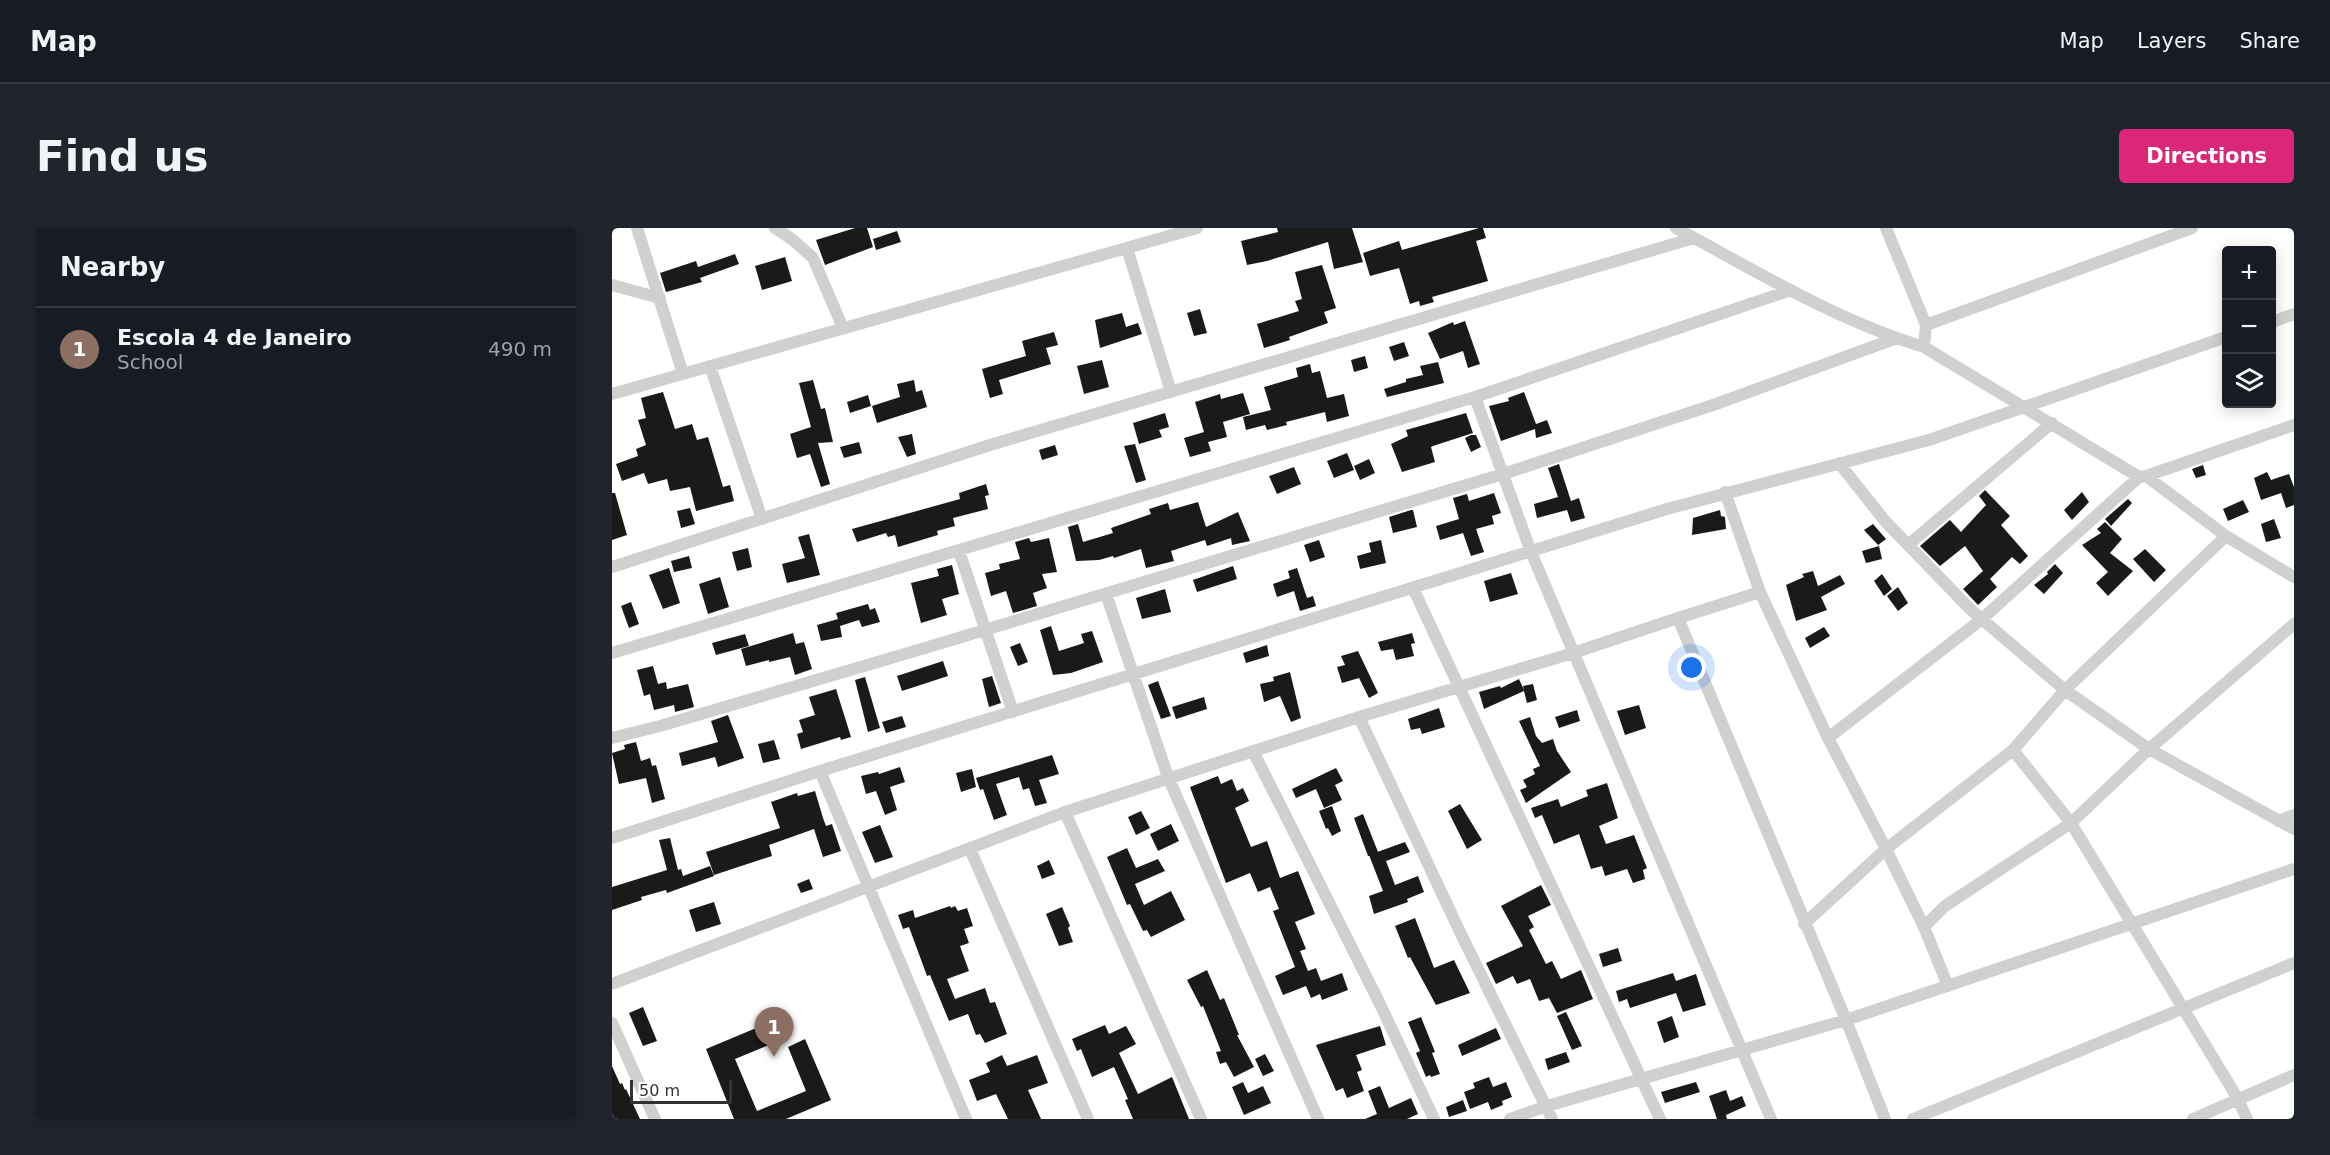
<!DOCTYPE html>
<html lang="en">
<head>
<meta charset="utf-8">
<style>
	:root { --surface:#171b24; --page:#20242c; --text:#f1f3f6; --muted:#9ea1a6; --line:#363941; --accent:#db2777 }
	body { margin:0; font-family:"DejaVu Sans",sans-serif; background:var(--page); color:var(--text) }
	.controls { position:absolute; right:18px; top:18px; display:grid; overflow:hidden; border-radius:6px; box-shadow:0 3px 15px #0003 }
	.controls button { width:54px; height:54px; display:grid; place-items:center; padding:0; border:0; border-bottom:2px solid var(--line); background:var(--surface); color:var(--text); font:30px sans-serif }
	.scale { position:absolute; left:18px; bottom:15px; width:102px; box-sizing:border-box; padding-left:6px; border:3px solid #333; border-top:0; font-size:16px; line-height:21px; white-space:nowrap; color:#333; -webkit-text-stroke:4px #fff; paint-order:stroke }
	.you { position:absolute; left:1080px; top:440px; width:21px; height:21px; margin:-15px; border:4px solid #fff; border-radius:50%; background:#1a73e8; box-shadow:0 0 0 9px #1a73e833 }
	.badge { display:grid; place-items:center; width:39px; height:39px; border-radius:50%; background:var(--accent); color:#fff; font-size:20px; font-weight:700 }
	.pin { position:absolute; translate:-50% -50px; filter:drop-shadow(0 2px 3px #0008) }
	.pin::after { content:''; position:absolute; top:32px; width:21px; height:18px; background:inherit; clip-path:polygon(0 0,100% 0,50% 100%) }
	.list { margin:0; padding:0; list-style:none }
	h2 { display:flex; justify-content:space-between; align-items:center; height:78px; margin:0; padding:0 24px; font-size:26px }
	h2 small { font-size:20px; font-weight:400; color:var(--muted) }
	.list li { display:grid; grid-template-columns:39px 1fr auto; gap:18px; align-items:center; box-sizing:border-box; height:84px; padding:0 24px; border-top:2px solid var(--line) }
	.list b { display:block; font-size:22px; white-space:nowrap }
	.list p { margin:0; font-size:20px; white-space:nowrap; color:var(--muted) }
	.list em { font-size:20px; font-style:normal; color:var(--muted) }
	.icon { flex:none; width:33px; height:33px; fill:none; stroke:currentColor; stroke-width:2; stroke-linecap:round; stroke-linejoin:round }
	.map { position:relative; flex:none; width:1682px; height:891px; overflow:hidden; border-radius:6px }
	header { display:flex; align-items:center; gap:36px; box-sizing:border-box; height:84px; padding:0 30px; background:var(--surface); border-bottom:2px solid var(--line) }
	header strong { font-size:28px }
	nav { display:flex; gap:33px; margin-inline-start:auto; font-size:21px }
	.intro { display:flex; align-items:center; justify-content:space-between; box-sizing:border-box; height:144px; padding:0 36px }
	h1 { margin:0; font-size:42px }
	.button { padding:15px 27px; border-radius:6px; background:var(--accent); color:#fff; font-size:21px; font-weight:700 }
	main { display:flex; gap:36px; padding:0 36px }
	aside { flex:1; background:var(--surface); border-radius:6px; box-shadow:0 3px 15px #0003 }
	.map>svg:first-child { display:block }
	.building { fill:#1a1a1a }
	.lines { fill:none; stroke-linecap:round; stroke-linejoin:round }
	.street { stroke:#d0d0d0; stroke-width:12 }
</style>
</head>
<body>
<header>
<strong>Map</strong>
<nav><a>Map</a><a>Layers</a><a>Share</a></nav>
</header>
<div class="intro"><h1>Find us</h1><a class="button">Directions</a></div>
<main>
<aside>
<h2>Nearby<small></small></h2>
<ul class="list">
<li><span class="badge" style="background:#8d6e63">1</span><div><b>Escola 4 de Janeiro</b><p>School</p></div><em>490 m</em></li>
</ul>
</aside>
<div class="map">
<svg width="1682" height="891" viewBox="0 0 1682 891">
	<rect width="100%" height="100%" fill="#fff"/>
	<path class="building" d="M243 0H255L261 19 213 37 204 12Z
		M665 0H740L751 34 722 41 716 14 655 33 635 37 629 13 666 4Z
		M867 0H871L874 10 864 13 876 53 820 69 822 74 808 78 807 73 798 76 787 40 758 48 751 25 787 13 790 22Z
		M285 3 289 14 264 22 261 11Z
		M123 26 127 36 88 50 90 54 54 64 48 45 84 33 86 39Z
		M173 29 180 53 150 62 143 38Z
		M710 37 724 80 712 84 716 95 677 109 678 112 652 120 645 96 687 83 683 73 690 71 683 44Z
		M588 81 595 105 582 108 575 85Z
		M510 85 514 99 526 95 530 106 488 120 483 92Z
		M853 93 868 136 856 140 851 123 828 131 816 105 841 94 842 97Z
		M442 104 446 117 434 120 439 136 387 152 391 166 378 170 370 141 414 128 410 113Z
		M792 114 797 128 782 133 777 119Z
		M753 128 756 140 742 144 739 132Z
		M490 132 497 159 472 166 465 138Z
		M826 134 832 155 775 169 772 161 794 154V151L811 147 808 138Z
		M698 136 700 145 708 143 715 170 732 166 737 188 715 194 713 184 674 194 675 197 655 202 653 197 634 202 631 189 659 182 652 159 686 149 684 140Z
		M201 152 209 181 213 180 221 214 206 215 218 256 209 259 198 226 185 230 178 206 199 199 187 155Z
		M302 152 304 164 310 162 315 179 265 195 260 178 288 169 285 156Z
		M51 164 63 201 80 196 85 212 96 209 111 259 118 257 122 273 84 283 78 259 58 263 55 251 36 256 32 245 10 253 4 236 26 228 24 221 34 217 26 192 34 190 29 170Z
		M912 164 924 196 935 192 940 205 924 210 923 201 889 213 877 178 897 173 896 170Z
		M631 165 638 186 611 194 615 209 596 214 599 223 578 229 572 210 592 204 583 174 608 166 609 171Z
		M256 167 259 178 238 185 235 174Z
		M553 185 557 199 547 202 550 209 527 216 521 195Z
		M854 185 861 205 821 218 819 219 823 234 790 244 779 216 796 208 794 202Z
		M300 206 304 226 295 229 286 209Z
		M859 207H864L869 219 859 224 853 210Z
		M247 214 250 225 232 230 228 219Z
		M523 216 534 252 524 255 512 218Z
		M443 217 446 227 430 232 427 222Z
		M735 225 742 242 722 250 715 233Z
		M757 231 763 245 748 252 742 238Z
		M947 236 959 273 967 270 973 290 959 294 955 282 925 290 922 276 946 269 936 240Z
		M1591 237 1594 247 1584 250 1580 241Z
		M682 239 689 256 665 266 657 248Z
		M1655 244 1659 252 1677 246 1682 259V277L1674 280 1669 265 1649 272 1642 250Z
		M374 256 377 267 373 268 376 281 341 290 343 298 325 303 326 307 286 319 283 307 276 309 274 305 245 314 240 301 348 271 347 265Z
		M1373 262 1398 288 1389 297 1416 328 1408 336 1400 329 1378 351 1385 359 1366 377 1351 361 1371 343 1353 318 1328 338 1308 318 1338 292 1349 304 1374 277 1367 268Z
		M1470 264 1477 274 1460 292 1452 282Z
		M0 265H3L15 307 0 312Z
		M882 265 889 285 880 288 882 296 864 301 872 324 859 328 851 305 828 312 824 298 847 291 841 270 855 266 857 273Z
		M1516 271 1520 275 1499 298 1493 291Z
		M1631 272 1637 284 1616 293 1611 281Z
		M586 274 594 299 626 284 638 313 620 317 619 310 595 318 593 312 559 323 562 333 534 340 529 321 502 330 501 328 487 332 464 333 456 299 466 296 471 314 501 305 499 300 539 286 537 281 556 275 558 282Z
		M78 280 83 296 69 300 65 283Z
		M799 282H801L805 299 781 305 777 289Z
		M1108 282 1109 288 1113 289 1114 301 1080 307 1081 290Z
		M1662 291 1669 310 1654 314 1649 296Z
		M1493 294 1510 311 1498 325 1521 343 1496 368 1484 355 1496 344 1470 317 1489 305 1485 301Z
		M1261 296 1274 311 1266 317 1252 302Z
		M197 306 208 347 175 355 170 336 193 330 186 309Z
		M417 310 419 314 437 310 445 344 430 346 435 360 421 365 425 378 401 385 394 363 379 368 373 345 388 341 387 336 408 331 403 314Z
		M707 312 713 329 698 334 692 317Z
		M769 312 774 335 748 341 745 328 759 324 757 315Z
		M1267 318 1270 331 1254 335 1250 323Z
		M136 320 140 339 125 343 120 324Z
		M1533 321 1554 342 1542 354 1521 331Z
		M77 328 80 340 62 344 59 333Z
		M1443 336 1451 345 1432 366 1422 357 1436 346 1435 344Z
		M340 337 347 366 330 371 335 387 309 395 299 355 327 348 325 341Z
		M621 338 625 351 585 364 581 352Z
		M57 340 68 375 51 381 37 347Z
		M685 340 695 370 701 368 704 378 688 383 682 363 665 369 661 356 678 350 676 343Z
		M1201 343 1206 358 1228 347 1233 356 1209 369 1215 382 1184 393 1174 357 1192 349 1190 346Z
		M899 345 906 366 878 374 872 353Z
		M1270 346 1280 361 1272 368 1262 353Z
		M108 349 117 379 96 386 87 356Z
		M1286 359 1296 375 1286 383 1275 368Z
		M553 361 559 384 530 391 524 370Z
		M19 374 27 396 17 400 9 378Z
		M256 376 258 382 263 380 268 394 250 399 247 392 228 398 230 409 209 413 205 397 226 391 224 385Z
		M439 398 447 423 472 415 469 406 480 403 491 434 459 445 441 447 428 402Z
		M1212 399 1218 408 1198 420 1193 410Z
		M181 405 184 416 192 414 200 441 183 447 178 429 157 434V432L134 438 129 421Z
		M800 405 803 415 799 416 802 428 784 432 781 421 769 423 766 414Z
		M133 406 137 418 104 427 100 415Z
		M408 415 416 434 406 438 398 419Z
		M655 417 657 428 634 435 631 425Z
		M746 423 766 465 757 470 747 450 730 455 725 439 733 437 729 428Z
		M331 433 336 448 290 463 285 448Z
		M41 438 46 456 54 454 55 461 76 456 82 479 63 484 62 477 42 482 38 466 32 468 25 442Z
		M678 444 689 490 679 494 668 468 652 474 648 456 662 453 661 449Z
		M380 448 389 475 377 479 370 451Z
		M253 449 268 500 256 504 243 452Z
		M907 451 912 462 911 458 921 456 925 472 915 475 912 463 872 481 867 464 888 458 889 460Z
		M546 453 559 488 549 491 536 457Z
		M224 461 239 509 229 512 228 509 189 521 185 506 191 504 187 492 203 487 197 469Z
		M592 469 595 481 564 491 560 479Z
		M1027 477 1034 500 1013 507 1005 483Z
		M827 480 833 499 810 506 808 500 799 502 796 491Z
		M965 482 968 493 947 500 943 489Z
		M116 487 132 530 106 539 103 529 70 538 67 525 106 514 99 493Z
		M290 488 294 499 274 505 270 494Z
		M918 489 924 508 930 515 941 511 945 523 959 544 914 575 908 562 915 559 911 552 923 546 921 541 928 538 907 493Z
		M162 512 168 531 151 535 146 516Z
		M24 514 29 533 38 530 40 538 44 537 53 571 40 575 34 550 7 556 0 525 13 521 12 517Z
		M440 527 447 546 427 552 435 575 423 578 417 560 411 562 407 549 384 556 395 587 382 592 371 561 368 562 364 550Z
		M288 539 293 554 278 559 285 582 273 587 264 563 254 566 249 548 266 544 267 546Z
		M724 540 731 553 723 557 730 572 712 580 704 561 684 570 680 561Z
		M360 541 364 559 349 564 344 545Z
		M606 548 609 556 620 551 625 563 631 560 637 573 623 580 639 619 655 613 668 650 686 643 703 686 683 694 694 721 688 723 696 743 704 740 709 753 730 745 736 762 710 772 708 766 699 770 694 758 671 767 663 748 683 739 661 683 667 681 658 659 646 664 638 645 614 655 578 559Z
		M995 555 1006 590 987 598 994 616 1022 607 1035 640 1031 642 1033 651 1021 655 1015 641 993 648 990 638 979 641 967 606 942 616 930 587 923 590 919 580 946 571 949 579 976 568 974 562Z
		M203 563 211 590 214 598 220 596 229 623 211 629 202 601 157 617 160 628 102 647 94 624 168 600 159 574 185 565 186 568Z
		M848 576 870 612 855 621 836 583Z
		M720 578 729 603 720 608 716 600 714 601 707 583Z
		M529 583 538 600 524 607 516 589Z
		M751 586 766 624 756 628 742 590Z
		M559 596 567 613 546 623 538 606Z
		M268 597 281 629 263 635 250 604Z
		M58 610 66 642 69 641 71 648 98 638 102 648 55 665 54 662 29 669 30 672 0 682V659L55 642 47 612Z
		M793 614 798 624 774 633 783 657 806 648 812 664 795 671 796 674 762 686 757 668 771 663 757 627Z
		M515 620 524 640 546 631 553 643 523 656 532 677 559 663 573 692 539 709 535 702 531 703 518 676 515 677 495 629Z
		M437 632 443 646 430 651 425 638Z
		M197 651 201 661 189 665 185 656Z
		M929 657 939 677 916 688 922 699 917 702 934 736 940 733 949 751 969 742 981 771 945 785 937 770 927 773 918 751 905 756 901 748 884 756 874 735 911 718 889 678Z
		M102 674 109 696 84 704 77 682Z
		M338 678 339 680 343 678 346 683 355 680 361 698 352 701 357 715 348 718 357 743 335 751 343 771 373 760 378 775 383 774 395 806 373 815 368 806 364 807 356 786 337 793 318 747 315 748 297 699 291 701 286 687 301 682 303 690Z
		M450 679 458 698 456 700 461 714 447 718 434 686Z
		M803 690 822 740 842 732 858 765 824 777 798 729 796 730 783 698Z
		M1006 720 1010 733 991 739 987 726Z
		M595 742 608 772 612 770 627 807H625L642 839 622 849 614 834 608 836 604 824 609 823 591 778 589 779 575 752Z
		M1061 745 1064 753 1084 746 1094 777 1071 784 1064 765 1018 780 1015 771 1007 774 1004 763Z
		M31 779 45 813 31 818 17 785Z
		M954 784 970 818 960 822 945 788Z
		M1060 788 1067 809 1052 815 1045 794Z
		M809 789 823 824 820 825 828 846 819 849 818 847 814 849 804 825 808 823 796 794Z
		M168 790 176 809 123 831 145 883 194 863 176 819 193 811 219 872 174 891H122L94 821Z
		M493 797 497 806 514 798 524 816 507 825 526 866 560 849 577 891H521L513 872 516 871 502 839 480 849 469 821 465 823 460 811Z
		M768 798 774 817 744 827 750 842 745 844 752 863 735 870 731 860 724 863 704 817Z
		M884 800 889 811 850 828 846 817Z
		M954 824 958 834 936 842 933 831Z
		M653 826 662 843 651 848 643 831Z
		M390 827 395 838 425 827 436 855 416 862 429 891H396L384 866 365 873 357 852 378 844 374 835Z
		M0 838 8 856 10 855 13 862 14 861 28 891H0Z
		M877 849 881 859 894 854 900 869 890 873 891 877 879 882 876 874 858 881 852 864 863 860 861 855Z
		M631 854 636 865 651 858 659 875 632 887 620 859Z
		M1084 854 1088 864 1053 875 1049 864Z
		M768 858 777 880 799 870 806 886 795 891H753L765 886 756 863Z
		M1114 862 1118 873 1130 868 1134 878 1114 887 1115 891H1105L1097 868Z
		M851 872 855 883 837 889 834 879Z"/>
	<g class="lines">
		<path class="street" d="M25 0 71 146
			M163 0 181 12 201 30 231 100
			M1064 0C1144 43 1225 93 1312 119L1527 249 1534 248 1614 308 1682 349
			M1274 0 1314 97 1312 119
			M515 20 559 164
			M0 57 48 70
			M1660 94 1682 86
			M1314 97 1580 0
			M98 138 150 291
			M0 166 585 0
			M863 169 919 324 1159 891
			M1227 235 1273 293 1358 381 1453 462 1537 521 1682 601
			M1534 248 1682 197
			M1113 264 1148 364 1216 510 1274 621 1312 699 1336 758
			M1296 317 1440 195
			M347 323 401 484
			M0 339 378 217 1082 10
			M801 360 1048 891
			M494 366 556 549 706 891
			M1066 390 1148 364
			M0 425 863 169 1179 62
			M747 489 848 704 940 891
			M0 510 48 498 313 420 891 246 1101 177 1285 110
			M1216 510 1370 391 1527 249
			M1401 522 1459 595 1626 871 1635 891
			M641 523 767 774 822 891
			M208 543 1055 281 1317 212 1614 109
			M453 584 589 891
			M1666 593 1682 587
			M0 610 208 543 354 891
			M358 621 476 891
			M1192 696 1274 621 1401 522 1453 462 1614 308
			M1312 699 1333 678 1459 595 1537 521 1682 396
			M0 756 453 584 747 489 961 425 1066 390 1234 792 1273 891
			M0 795 43 891
			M898 891 935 878 1234 792 1682 641
			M1301 891 1682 735
			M1581 891 1682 847"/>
	</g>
</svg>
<div class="controls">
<button>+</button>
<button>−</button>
<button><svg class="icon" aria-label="layers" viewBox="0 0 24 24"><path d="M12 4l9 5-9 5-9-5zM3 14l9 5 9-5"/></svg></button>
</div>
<div class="scale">50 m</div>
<div class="you"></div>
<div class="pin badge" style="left:162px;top:829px;background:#8d6e63">1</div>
</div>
</main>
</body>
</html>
